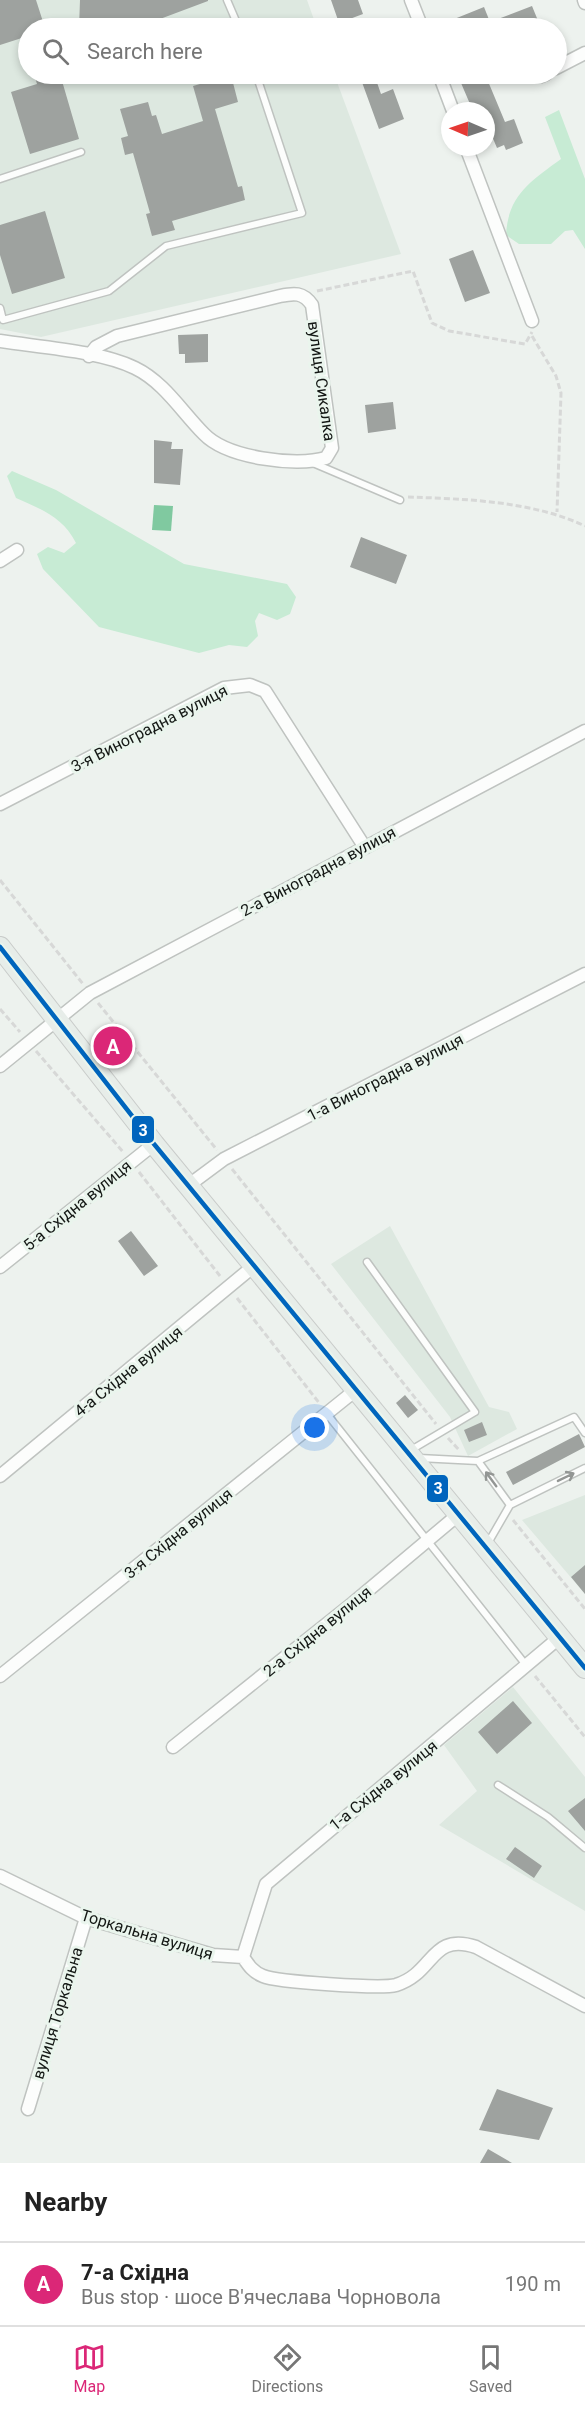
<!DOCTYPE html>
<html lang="en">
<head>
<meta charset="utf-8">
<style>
	:root { --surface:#fff; --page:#f6f6f6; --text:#222; --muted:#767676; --line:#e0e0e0; --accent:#db2777 }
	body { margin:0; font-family:Roboto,sans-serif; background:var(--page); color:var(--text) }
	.compass { position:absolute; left:441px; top:102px; width:54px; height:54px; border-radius:50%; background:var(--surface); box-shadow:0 3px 9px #0003; rotate:272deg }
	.you { position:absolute; left:315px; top:1428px; width:21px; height:21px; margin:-15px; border:4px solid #fff; border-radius:50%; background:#1a73e8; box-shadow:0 0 0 9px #1a73e833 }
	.badge { display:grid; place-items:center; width:39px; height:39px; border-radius:50%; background:var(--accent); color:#fff; font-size:20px; font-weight:700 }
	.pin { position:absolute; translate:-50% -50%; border:3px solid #fff; box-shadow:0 2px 6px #0006 }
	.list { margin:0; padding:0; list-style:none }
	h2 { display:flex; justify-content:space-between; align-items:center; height:78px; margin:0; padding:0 24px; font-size:26px }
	h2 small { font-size:20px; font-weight:400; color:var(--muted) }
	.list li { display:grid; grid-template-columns:39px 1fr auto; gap:18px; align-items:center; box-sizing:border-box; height:84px; padding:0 24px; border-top:2px solid var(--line) }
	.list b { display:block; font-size:22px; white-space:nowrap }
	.list p { margin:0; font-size:20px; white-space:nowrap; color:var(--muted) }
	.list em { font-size:20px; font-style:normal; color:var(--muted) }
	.icon { flex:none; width:33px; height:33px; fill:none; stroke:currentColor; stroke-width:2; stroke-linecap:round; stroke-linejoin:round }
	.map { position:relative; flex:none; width:585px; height:2163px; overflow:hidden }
	.search { position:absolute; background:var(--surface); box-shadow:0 3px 9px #0003; left:18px; right:18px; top:18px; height:66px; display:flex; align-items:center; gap:15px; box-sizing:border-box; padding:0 21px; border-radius:33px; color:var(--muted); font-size:22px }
	.sheet { height:162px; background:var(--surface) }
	nav { display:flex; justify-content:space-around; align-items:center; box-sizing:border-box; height:84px; border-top:2px solid var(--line); background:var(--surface); font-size:16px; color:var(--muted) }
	nav a { display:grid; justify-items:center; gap:3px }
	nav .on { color:var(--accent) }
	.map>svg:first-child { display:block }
	.built { fill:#dde8e0 }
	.green { fill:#c7ebd4 }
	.water { fill:#80c9a0 }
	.building { fill:#9ea29f }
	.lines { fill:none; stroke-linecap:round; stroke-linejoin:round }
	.lane-casing { stroke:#bfc3c0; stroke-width:9 }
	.street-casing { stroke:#bfc3c0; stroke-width:15 }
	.primary-casing { stroke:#c9ccca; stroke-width:22 }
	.path { stroke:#d7d8d7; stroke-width:3; stroke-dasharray:6 3; stroke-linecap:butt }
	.lane { stroke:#fcfdfc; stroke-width:6 }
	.street { stroke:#fcfdfc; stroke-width:12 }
	.primary { stroke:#e7ede9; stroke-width:20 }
	.bus-1-casing { stroke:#eaf5ed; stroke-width:9 }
	.bus-1 { stroke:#0065bd; stroke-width:4.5 }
	.oneway { stroke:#939694 }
	.labels { text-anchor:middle; stroke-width:6; stroke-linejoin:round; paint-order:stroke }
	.street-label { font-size:16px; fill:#131714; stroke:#eaf5ed }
	.line-badge { stroke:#eaf5ed; stroke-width:2 }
	.badge-label { font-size:16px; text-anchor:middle; font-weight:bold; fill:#fff }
</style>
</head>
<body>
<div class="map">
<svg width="585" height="2163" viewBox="0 0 585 2163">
	<rect width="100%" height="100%" fill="#edf2ee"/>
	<path class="built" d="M0 0H307L317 28H28V74H334L401 254 41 337 0 329Z
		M390 1226 489 1407 509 1412 517 1429 468 1456 450 1417 331 1264Z
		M585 1495V1594L522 1520Z
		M513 1687 585 1777V1911L439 1825 477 1791 444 1745Z"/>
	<path class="green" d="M559 110 585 179V249L573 230 565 231 551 244H519L506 235C508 195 531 181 561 159L545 117Z
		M12 471 56 490 184 564 287 584 296 597 290 614 277 620 259 613 255 621 258 636 247 647 229 645 199 653 99 627 43 569 37 554 48 547 64 553 76 543C63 517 41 509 16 498L7 476Z"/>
	<path class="water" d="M154 505 173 506 171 531 152 530Z"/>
	<path class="building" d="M0 0H36L45 28H28V36L0 45Z
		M80 0H208V1L136 28H79Z
		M331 0H358L363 14 339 23Z
		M532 6 541 28H432L484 7 490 22Z
		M34 74H60L79 139 30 154 11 92 37 84Z
		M359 74H374L381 94 393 89 404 119 379 129Z
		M485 74 505 122 514 119 523 143 506 150 504 145 497 148 486 122V111H473L461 83Z
		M231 75 238 102 215 109 238 187 242 186 245 200 172 221 175 230 152 236 146 214 150 213 133 153 125 155 121 138 128 136 120 109 148 102 152 116 156 115 162 134 203 121 193 86Z
		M45 211 65 278 12 294 0 255V225Z
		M473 250 490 293 465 302 449 259Z
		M208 334V362L185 363V354H179L178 335Z
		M393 402 396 429 368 433 365 405Z
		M154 440 172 442 171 449H183L180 485 154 483Z
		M361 537 407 555 396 584 350 567Z
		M131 1231 158 1266 144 1276 118 1241Z
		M405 1395 418 1410 408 1418 396 1403Z
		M482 1422 487 1435 469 1442 464 1430Z
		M579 1434 585 1447 513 1485 506 1472Z
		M585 1565V1594L571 1577Z
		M513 1701 532 1723 497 1754 478 1732Z
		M585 1798V1831L568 1811Z
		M515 1847 542 1866 534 1878 506 1859Z
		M497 2089 553 2108 539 2140 479 2130Z
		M488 2149 512 2163H480Z"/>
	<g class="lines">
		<g class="lane-casing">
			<path id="lane" d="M227 0 239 28
				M141 77 152 74
				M0 179 81 152
				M0 308 3 320 109 291 166 246 302 213 256 74
				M313 463 400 500
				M367 1262 475 1412 411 1450
				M327 1414 526 1665
				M419 1458 478 1461 510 1505 488 1543
				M478 1461 574 1417 585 1433
				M510 1505 585 1468
				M498 1785 548 1817 585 1848"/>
		</g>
		<g class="street-casing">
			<path id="street" d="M411 0 422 28
				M584 0 585 3
				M556 68 585 53
				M439 74 453 111
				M541 76 546 74
				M466 147 532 321
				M0 341C38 347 101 351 135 368 164 382 182 412 204 434 227 458 296 467 326 458L332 448 312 305C303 292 294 293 280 296L117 336 96 347 89 356
				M0 561 17 550
				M0 804 224 688 250 685 265 691 364 846
				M0 1066 90 993 585 731
				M189 1185 224 1159 585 974
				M0 1267 154 1144
				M0 1476 255 1265
				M0 1676 357 1389
				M173 1747 353 1603 459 1514
				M0 1876 86 1918 213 1955 243 1957
				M243 1957 266 1884 560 1637
				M243 1957C249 1966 253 1972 263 1976 277 1982 381 1989 396 1985 435 1973 430 1932 476 1947L585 2006
				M28 2109 86 1918"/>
		</g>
		<g class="primary-casing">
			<path id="primary" d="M0 947 154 1144 585 1668"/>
		</g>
		<path class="path" d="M317 291 413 271 432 323 449 331 525 344 532 332
			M532 336 556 376 561 393 557 512
			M408 497C466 499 532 501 585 526
			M0 880 83 984
			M98 1003 217 1150
			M0 1009 20 1032
			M113 1046 126 1037
			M36 1051 124 1153
			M232 1169 436 1424
			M139 1172 220 1276
			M237 1298 320 1404
			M448 1438 460 1451
			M513 1520 585 1609
			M535 1676 585 1737"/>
		<use href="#lane" class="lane"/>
		<use href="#street" class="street"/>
		<use href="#primary" class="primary"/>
		<g class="bus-1-casing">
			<path id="bus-1" d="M0 947 154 1144 585 1668"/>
		</g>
		<use href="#bus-1" class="bus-1"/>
	</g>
	<defs><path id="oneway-shaft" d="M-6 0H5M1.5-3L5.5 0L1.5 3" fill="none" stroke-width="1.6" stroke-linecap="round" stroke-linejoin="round" transform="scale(1.5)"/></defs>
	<g class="oneway">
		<use href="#oneway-shaft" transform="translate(566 1477) rotate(-26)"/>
		<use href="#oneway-shaft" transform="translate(491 1479) rotate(-126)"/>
	</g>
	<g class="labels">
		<g class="street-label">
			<text transform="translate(322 381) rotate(82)" y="6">вулиця Сикалка</text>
			<text transform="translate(149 728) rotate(-27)" y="6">3-я Виноградна вулиця</text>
			<text transform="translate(318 871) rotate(-28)" y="6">2-а Виноградна вулиця</text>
			<text transform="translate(385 1077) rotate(-27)" y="6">1-а Виноградна вулиця</text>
			<text transform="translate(77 1205) rotate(-39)" y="6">5-а Східна вулиця</text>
			<text transform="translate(128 1371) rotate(-39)" y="6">4-а Східна вулиця</text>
			<text transform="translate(178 1533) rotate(-39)" y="6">3-я Східна вулиця</text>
			<text transform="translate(317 1631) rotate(-39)" y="6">2-а Східна вулиця</text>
			<text transform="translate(383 1785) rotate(-39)" y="6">1-а Східна вулиця</text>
			<text transform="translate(147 1934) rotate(17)" y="6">Торкальна вулиця</text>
			<text transform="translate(57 2013) rotate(-73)" y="6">вулиця Торкальна</text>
		</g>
	</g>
	<g class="line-badge">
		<rect x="131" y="1115" width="24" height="29" rx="6" fill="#0065bd"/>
		<rect x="426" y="1474" width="23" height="29" rx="6" fill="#0065bd"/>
	</g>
	<g class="badge-label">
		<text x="143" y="1136">3</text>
		<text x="438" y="1494">3</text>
	</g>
</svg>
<svg class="compass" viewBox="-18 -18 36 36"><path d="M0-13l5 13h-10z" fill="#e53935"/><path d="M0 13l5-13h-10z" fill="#767676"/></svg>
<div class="you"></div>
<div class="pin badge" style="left:113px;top:1046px">A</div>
<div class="search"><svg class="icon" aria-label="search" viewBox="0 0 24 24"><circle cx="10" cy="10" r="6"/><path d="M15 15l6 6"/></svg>Search here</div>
</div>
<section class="sheet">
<h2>Nearby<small></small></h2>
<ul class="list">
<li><span class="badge">A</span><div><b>7-а Східна</b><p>Bus stop · шосе В'ячеслава Чорновола</p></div><em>190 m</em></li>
</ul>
</section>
<nav>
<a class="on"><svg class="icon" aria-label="map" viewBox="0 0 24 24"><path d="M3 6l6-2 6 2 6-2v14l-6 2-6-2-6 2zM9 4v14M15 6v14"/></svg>Map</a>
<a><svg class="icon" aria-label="directions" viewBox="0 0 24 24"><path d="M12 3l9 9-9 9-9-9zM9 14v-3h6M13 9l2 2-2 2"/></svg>Directions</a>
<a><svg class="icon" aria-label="saved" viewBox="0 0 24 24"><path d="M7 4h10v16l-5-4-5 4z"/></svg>Saved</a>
</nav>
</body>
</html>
